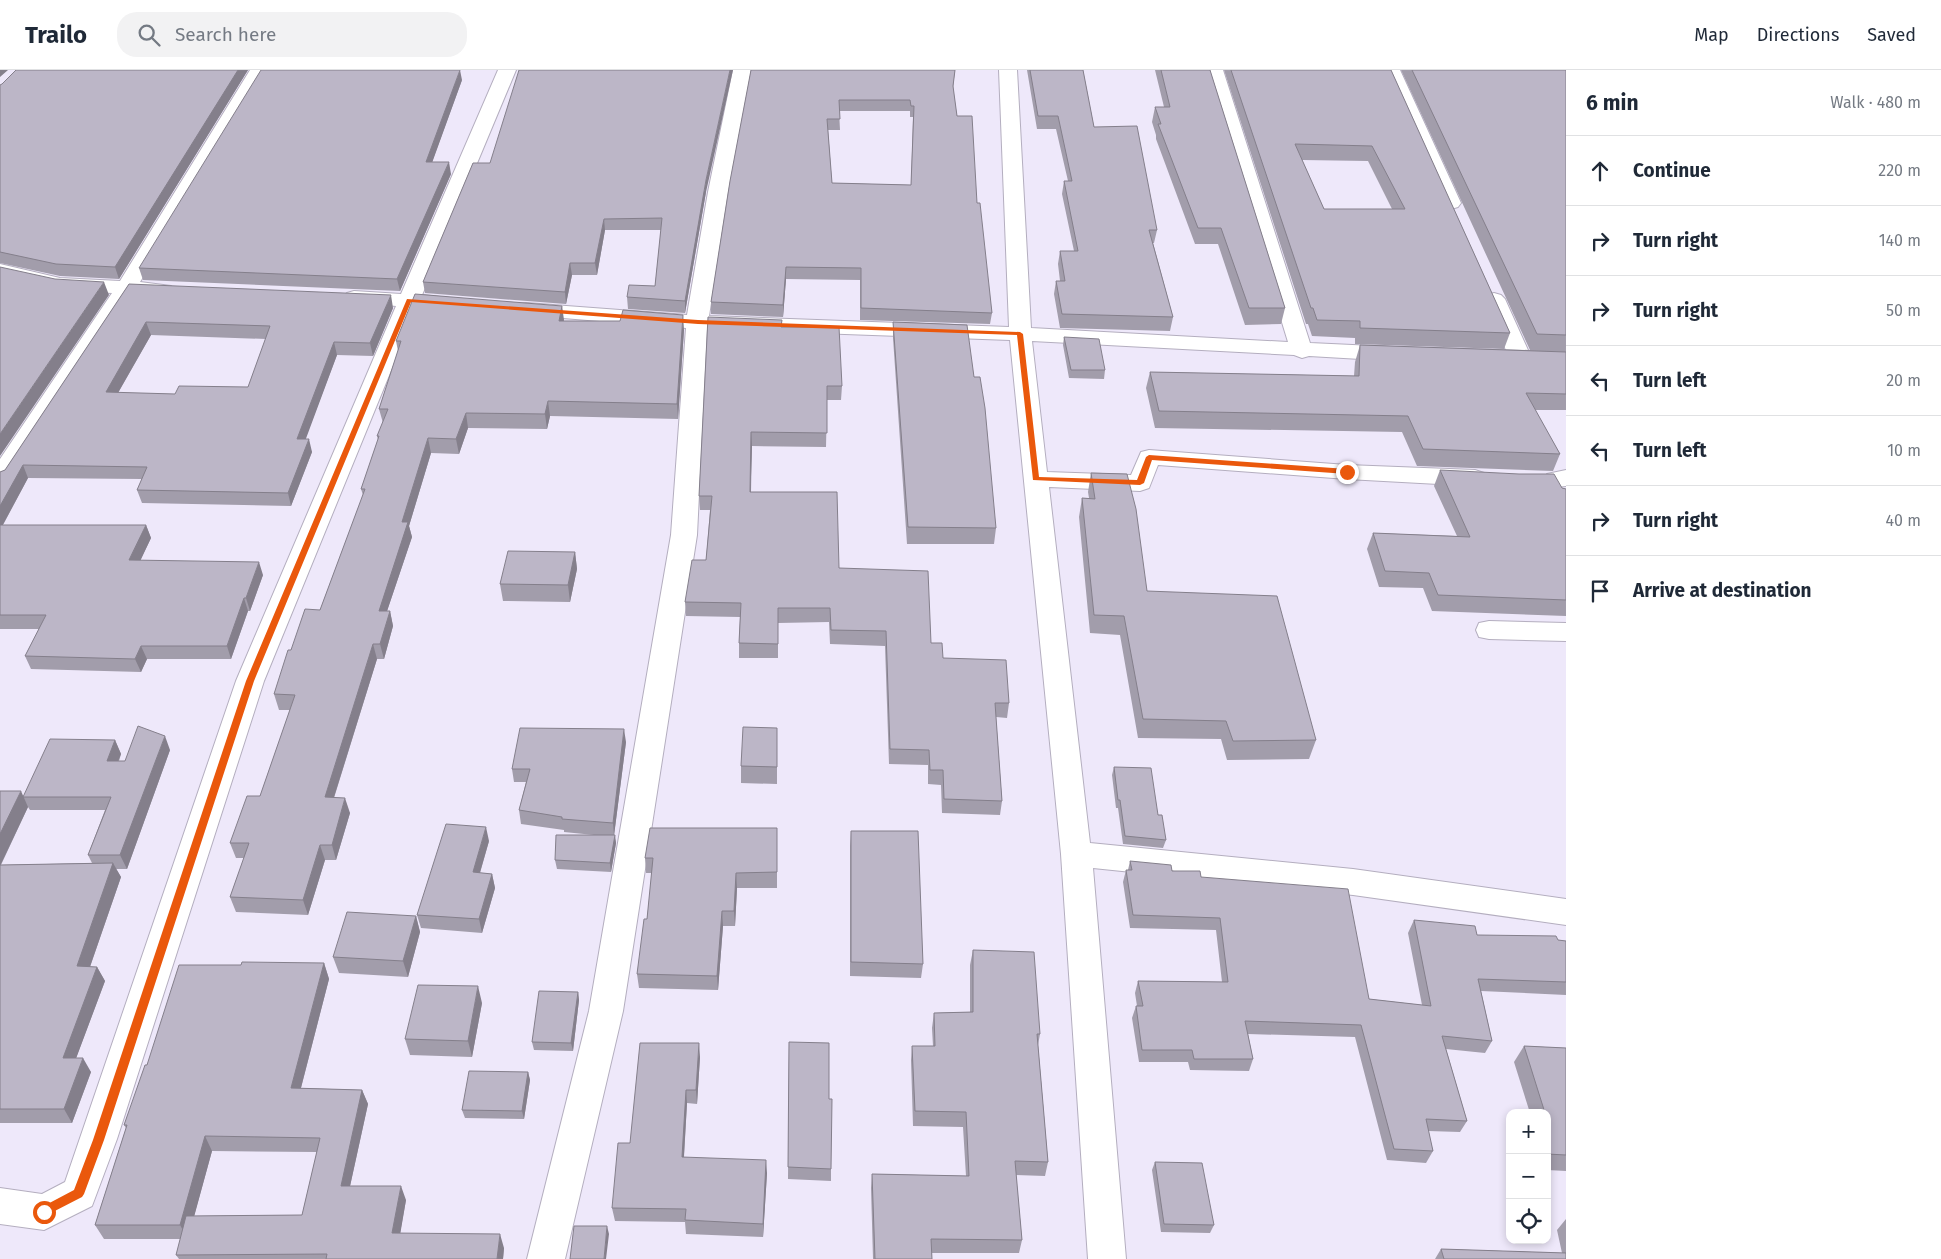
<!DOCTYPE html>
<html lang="en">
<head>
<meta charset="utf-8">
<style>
	:root { --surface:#fff; --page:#f2f2f3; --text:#1f2937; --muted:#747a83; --line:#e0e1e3 }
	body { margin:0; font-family:"Fira Sans",sans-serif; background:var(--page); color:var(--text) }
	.controls { position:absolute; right:15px; bottom:15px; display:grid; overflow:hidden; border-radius:10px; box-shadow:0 2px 8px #0003 }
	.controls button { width:45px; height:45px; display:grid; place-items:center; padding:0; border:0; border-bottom:1px solid var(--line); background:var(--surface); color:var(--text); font:25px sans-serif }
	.stop { position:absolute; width:15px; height:15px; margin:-11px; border:4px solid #ea580c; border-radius:50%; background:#fff }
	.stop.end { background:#ea580c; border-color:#fff; box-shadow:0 1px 5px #0008 }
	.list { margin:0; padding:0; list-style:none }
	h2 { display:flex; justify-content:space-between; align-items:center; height:65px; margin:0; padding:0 20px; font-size:21px }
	h2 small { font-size:16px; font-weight:400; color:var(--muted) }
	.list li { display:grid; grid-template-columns:32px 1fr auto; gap:15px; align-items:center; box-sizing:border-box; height:70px; padding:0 20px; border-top:1px solid var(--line) }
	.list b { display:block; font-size:19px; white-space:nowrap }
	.list em { font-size:16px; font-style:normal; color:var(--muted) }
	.icon { flex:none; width:28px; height:28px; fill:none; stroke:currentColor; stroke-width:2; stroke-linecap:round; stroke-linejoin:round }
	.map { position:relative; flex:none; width:1566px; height:1189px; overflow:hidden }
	header { display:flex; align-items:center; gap:30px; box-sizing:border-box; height:70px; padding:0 25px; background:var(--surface); border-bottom:1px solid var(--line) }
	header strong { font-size:24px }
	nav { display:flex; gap:28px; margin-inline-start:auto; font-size:18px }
	.search { width:350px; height:45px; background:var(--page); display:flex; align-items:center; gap:12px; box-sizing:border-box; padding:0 18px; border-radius:20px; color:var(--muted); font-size:19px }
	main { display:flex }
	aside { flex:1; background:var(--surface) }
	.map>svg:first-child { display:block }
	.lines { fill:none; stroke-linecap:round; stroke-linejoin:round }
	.minor-casing { stroke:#b4aebf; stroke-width:2 }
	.minor { fill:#fff; fill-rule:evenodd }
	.wall { fill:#a29dab; fill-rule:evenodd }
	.shaded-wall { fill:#847f8b }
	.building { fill:#bcb6c7; stroke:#847f8b; fill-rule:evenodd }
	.route { fill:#ea580c }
</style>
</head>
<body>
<header>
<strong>Trailo</strong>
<div class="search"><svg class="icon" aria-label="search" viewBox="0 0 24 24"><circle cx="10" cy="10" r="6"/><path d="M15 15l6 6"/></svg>Search here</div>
<nav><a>Map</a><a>Directions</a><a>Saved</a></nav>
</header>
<main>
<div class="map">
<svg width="1566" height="1189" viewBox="0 0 1566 1189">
	<rect width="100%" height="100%" fill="#eee8fa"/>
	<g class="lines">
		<g class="minor-casing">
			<path id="minor" d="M250 0H268L140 212 171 216 174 220 171 224 164 226 132 224 9 412 0 415V389L112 223 60 220 0 206V194L60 208 120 211Z
				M498 0H516L422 225 458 229 462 233 458 237 451 239 417 237 264 611 117 1069 92 1136 44 1160 0 1154V1118L42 1124 65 1112 236 611 396 236 347 231 343 227 347 223 354 221 401 224Z
				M733 0H751L728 122 709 246 1009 257 999 0H1017L1031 258 1288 272 1205 0H1223L1310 273 1395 277 1403 279 1406 284 1403 289 1395 291 1309 286 1302 288 1294 285 1032 271 1047 402 1131 405 1141 382 1149 380 1347 395 1475 400 1484 403 1487 408 1484 413 1475 416 1347 409 1158 395 1149 418 1140 421 1049 417 1090 773 1353 799 1566 829V855L1353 825 1093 798 1126 1189H1088L1061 784 1010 270 707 259 697 465 623 941 565 1189H527L589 941 671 465 686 258 526 245 518 244 515 239 518 234 526 233 687 245 708 122Z
				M1382 0H1400L1461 133 1458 137 1451 139 1444 137 1441 133Z
				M1494 223 1501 225 1505 229 1532 289 1529 294 1521 296 1513 294 1510 289 1483 229 1487 225Z
				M1566 400V416L1556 417 1547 414 1544 409 1547 404Z
				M1489 551 1566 553V571L1489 569 1479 567 1476 560 1479 553Z"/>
		</g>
		<use href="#minor" class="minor"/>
	</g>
	<path class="wall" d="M248 0 119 209 60 206 0 193V15Z
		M751 0H955L953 18 957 46 977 133 992 243 990 254 860 250V210L786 209 783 247 711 244V232ZM839 41H910V47H913L911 115 832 113 828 60H840Z
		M1027 0H1083L1094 57 1157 160 1154 173H1153L1173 247 1170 261 1060 258 1054 224 1056 211H1060L1058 194 1060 181H1074L1062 124 1064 111H1068L1056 59H1037Z
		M1155 0H1210L1285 238 1281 254 1245 255 1218 174H1195L1156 69V65L1152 52 1155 37H1164Z
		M1224 0H1391L1510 263 1504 279 1355 274V268L1312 266 1308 254H1306ZM1302 90 1368 91 1392 139H1324Z
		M1401 0H1566V340H1535L1560 384 1553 401 1417 396 1402 362 1155 358 1146 318 1150 302 1354 306 1355 292 1360 275 1530 280Z
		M462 10 432 92 451 104 400 221 143 210 139 198Z
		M473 93 706 122 685 243 628 239 627 227 655 216 661 160H605L597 205H572L566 234 425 223 423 212Z
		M129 214 393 238 373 286 337 285 305 369 312 382 291 436 142 433 137 420 142 409 28 408 3 455H146L151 468 140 491 263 505 250 541H248L231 589H147L141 602 31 599 25 586 39 559H0V402L5 400ZM151 265 266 269 248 317 175 324 118 323Z
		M562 236 563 251 684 260 678 349 550 346 547 359 468 358 459 384 431 383 409 456 412 467 387 541H390L393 556 384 589H377L334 728 350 743 336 790H325L308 845 236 842 230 827 244 788H236L230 773 260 726 290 640H279L274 624 291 580 320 540 363 425 361 419 378 370 377 366 383 353 379 339 398 281 396 271Z
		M782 250V257L842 316 841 330H827L826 377 752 376 751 422 839 498 931 573 943 588 1009 633 1007 648 996 647 1002 731 1000 745 942 743 941 715 928 714V695L889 694 885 576 830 574 829 552 778 553V588H739V573L740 547 686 546 685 532 706 490 710 440H700L699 426Z
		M893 252 996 458 994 474H907L893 268Z
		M1064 267 1105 300 1104 309 1069 308 1063 275Z
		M1440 400 1562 418 1566 419V546L1432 541 1423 518 1379 517 1367 479 1373 463 1457 466 1434 416Z
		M1091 403 1147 521 1316 670 1309 689 1227 690 1221 669 1138 668 1120 565 1090 563 1079 447 1082 428H1089L1088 422Z
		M575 482 577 499 570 532 503 531 500 514Z
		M777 658V714L741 713V696Z
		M115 670 121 684 119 691H125L170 680 127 799H116L121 807 90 897H97L105 911 76 988 91 1002 72 1053H0V721L23 726ZM28 737 30 740H105L88 785 92 793 1 795Z
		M626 672 614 765 616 773 611 802 557 799 555 790 594 765 564 762V760L521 754 519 740 526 712H514L512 699Z
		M1114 697 1158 745 1166 770 1163 778 1123 774 1118 738H1116L1112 705Z
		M777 758V818H737L735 856H723L718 920 639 918 637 904 647 849 652 803H646L645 788Z
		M851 761 923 894 921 908 850 906V776Z
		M489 771 480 803 492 804 495 818 482 863 421 858 417 845Z
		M1130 791 1201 807 1369 929 1422 935 1408 863 1414 850 1477 865 1566 871V925L1481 921 1492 971 1485 983 1446 979 1467 1051 1460 1062 1428 1061 1433 1081 1426 1093 1387 1090 1355 967 1248 964 1253 989 1249 1001 1190 1000 1188 992H1139L1132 948 1136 936H1137L1135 923 1138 911 1222 912 1216 860 1130 858 1123 812 1126 800H1128Z
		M416 846 420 862 408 907 339 903 333 887Z
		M973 880 1040 964 1038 975 1048 1092 1045 1106 1016 1105 1022 1170 1019 1183H932V1189H873L871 1118 872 1104 966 1106 963 1057 913 1056 911 990 912 976H933L932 958 934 943 970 942V895Z
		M324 893 329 909 301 1018 362 1020 368 1034 350 1116 406 1130 400 1163 504 1178 503 1189H179L176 1185 181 1169H104L95 1155 126 1058 124 1055 147 995 241 895ZM212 1081 317 1082 302 1145 194 1146Z
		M578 922 579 930 573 981 534 980 532 972Z
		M482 933 472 987 410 985 405 969Z
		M789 972 829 1029 831 1099V1111L788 1109Z
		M1524 976 1566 978V1101L1547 1100V1043H1530L1514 992Z
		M700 987 697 1034 687 1033 684 1087 767 1103 763 1167 686 1164 685 1152 615 1151 612 1138 630 1073Z
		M528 1002 530 1010 524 1049 465 1048 462 1040Z
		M1155 1092 1214 1155 1210 1163 1161 1162 1152 1100Z
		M1566 1149V1189H1435L1441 1179 1562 1183 1557 1160Z"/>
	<path class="shaded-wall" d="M0 0H8L0 7Z
		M238 0H248L119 209 115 197Z
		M460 0 462 10 428 104 426 92Z
		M730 0H733L706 122 685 243V231L706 110Z
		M449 92 451 104 400 221 397 209Z
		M604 149 605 160 597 205 595 193Z
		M570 193 572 205 566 234 565 222Z
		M786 197V209L783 247V235Z
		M104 212 109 225 0 386V364Z
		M391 225 393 238 373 286 370 273Z
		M562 236 564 250 561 266 559 251Z
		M683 245 684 260 678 349 677 334Z
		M146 252 151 265 111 335 106 322Z
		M334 272 337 285 301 382 297 369Z
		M548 331 550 346 547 359 545 344Z
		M466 343 468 358 459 384 456 369Z
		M751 362 752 376 750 437V422Z
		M428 368 431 383 409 456 412 467 382 556 379 541 402 452Z
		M309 369 312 382 291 436 288 423Z
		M23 395 28 408 0 460V436Z
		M146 455 151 468 134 504 129 490Z
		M575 482 577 499 570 532 568 515Z
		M259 492 263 505 250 541 246 528Z
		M244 528 248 541 231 589 227 576Z
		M390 541 393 556 384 589 380 574Z
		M373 574 377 589 329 743 325 727Z
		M141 576 147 589 141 602 135 589Z
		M624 659 626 672 614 766 613 753Z
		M165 666 170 680 127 799 120 785Z
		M115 670 121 684 113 704 107 691Z
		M21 721 28 737 0 796V764Z
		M345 728 350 743 336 790 332 775Z
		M486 757 489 771 476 816 473 802Z
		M615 765 616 773 611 802 610 793Z
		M320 775 325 790 308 845 303 830Z
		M113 793 121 807 85 911 77 896Z
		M736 803 737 818 735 856 734 841Z
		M492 804 495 818 482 863 479 849Z
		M722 841 723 856 718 920 717 906Z
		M416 846 420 862 408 907 403 891Z
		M324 893 329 909 297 1033 291 1018Z
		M97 897 105 911 71 1002 63 988Z
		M478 916 482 933 472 987 468 971Z
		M578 922 579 930 573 981 571 973Z
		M699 973 700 987 697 1034 696 1020Z
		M83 988 91 1002 72 1053 64 1039Z
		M528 1002 530 1010 524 1049 522 1041Z
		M362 1020 368 1034 347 1130 341 1116Z
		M686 1020 687 1033 683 1101 682 1087Z
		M205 1066 212 1081 188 1169 180 1155Z
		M766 1090 767 1103 763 1167V1154Z
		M401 1116 406 1130 398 1177 392 1163Z
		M607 1156 609 1164 606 1189H604Z
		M500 1164 504 1178 503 1189H497Z"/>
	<path class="building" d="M16 0H238L115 197 56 194 0 182V15L2 14Z
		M261 0H460L426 92H449L397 209 139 198Z
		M519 0H730L706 110 685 231 627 227 629 215 655 216 662 148 604 149 595 193H570L565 222 423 212 473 93H490Z
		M751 0H955L953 16 957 46H972L977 133H980L992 243 861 238V198L786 197 783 235 711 232 730 111ZM839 30H910L911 36H914L911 115 832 113 827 49H840Z
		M1030 0H1083L1094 57 1137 56 1157 160H1149L1173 247 1062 244 1056 211H1065L1060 181H1078L1064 111H1072L1058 46H1038Z
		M1161 0H1210L1285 238H1249L1221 158H1198L1158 54H1161L1155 37H1170Z
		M1231 0H1391L1510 263 1360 258V251L1317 250 1313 238H1311ZM1295 74 1372 76 1405 139H1324Z
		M1412 0H1566V265L1537 264Z
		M0 197 55 209 104 212 0 364Z
		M129 214 391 225 370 273 334 272 297 369H309L288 423 137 420 147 397 23 395 0 436V402L5 400ZM146 252 270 256 248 317 179 316 175 324 106 322Z
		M415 224 562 236 559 251H620L623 240 683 245 677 334 548 331 545 344 466 343 456 369 428 368 402 452H408L379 541H390L380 574H373L325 727 345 728 332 775H320L303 830 230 827 249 773H230L247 726H260L295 625 274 624 288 580H291L305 539 320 540 365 419H361L379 366H377L388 339H379L401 271H396Z
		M708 247 782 250 781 257H839L842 316H827V363L751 362 750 422H837L839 498 928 501 931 573H942L943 588 1006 590 1009 633H995L1002 731 944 729 943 700H930L929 680 890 679 886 561 831 560 830 538H778V574L739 573 741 533 685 532 692 490H706L712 426H699Z
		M893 252 967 255 974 307H980L985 338 996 458 908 457Z
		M1064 267 1099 269 1105 300H1071Z
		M1360 275 1566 282V324L1526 323 1560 384 1423 379 1408 346 1159 341 1150 302 1359 306Z
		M1440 400 1519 404H1554L1562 418 1566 419V530L1438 525 1429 503 1385 501 1373 463 1470 467Z
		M1091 403 1127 404 1136 439 1147 521 1277 526 1316 670 1233 671 1226 651 1143 649 1124 546 1094 545 1082 428 1095 429Z
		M0 455H146L129 490 259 492 246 528H244L227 576H141L135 589 25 586 46 545H0Z
		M508 481 575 482 568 515 500 514Z
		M138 656 165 666 120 785H88L111 727H23L50 669 115 670 107 691H125Z
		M743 657 777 658V697L741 696Z
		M520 658 624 659 613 753 562 749V747L519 740 530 699H512Z
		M1114 697 1151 698 1158 745H1162L1166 770 1125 766 1120 730H1118Z
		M0 721H21L0 764Z
		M446 754 486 757 473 802 492 804 479 849 417 845Z
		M650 758H777V802L736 803 734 841H722L717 906 637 904 644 849H647L653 788H645Z
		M851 761H918L923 894 851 892Z
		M556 765H615L610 793 555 790Z
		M1130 791 1171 795 1172 801H1200L1201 807 1348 819 1369 929 1431 936 1414 850 1475 856 1477 865 1556 866 1558 870 1566 871V912L1478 909 1492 971 1442 966 1467 1051 1426 1049 1433 1081 1394 1079 1361 955 1245 951 1253 989H1194L1192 980H1142L1136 936H1143L1138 911 1228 912 1220 848 1133 845 1126 800H1132Z
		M113 793 77 896 97 897 63 988H83L64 1039H0V795Z
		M347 842 416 846 403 891 333 887Z
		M973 880 1034 882 1040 964H1037L1048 1092 1015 1091 1022 1170 931 1169 932 1189H875L872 1104 969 1106 966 1042 915 1041 912 976H935L934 943 973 942Z
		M242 892 324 893 291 1018 362 1020 341 1116H401L392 1163 500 1164 497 1189H326L327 1184 176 1185 186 1146 302 1145 320 1068 205 1066 180 1155H95L127 1055H124L145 995H147L179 895H241Z
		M418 915 478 916 468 971 405 969Z
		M539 921 578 922 571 973 532 972Z
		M789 972 829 973V1029H832L831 1099 788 1097Z
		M640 973H699L696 1020H686L682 1087 766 1090 763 1154 685 1150 686 1139 612 1138 618 1073H630Z
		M1524 976 1566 978V1085L1547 1084V1043H1545Z
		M469 1001 528 1002 522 1041 462 1040Z
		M1155 1092 1202 1093 1214 1155 1164 1154Z
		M574 1156H607L604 1189H570Z
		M1441 1179 1566 1183V1189H1444Z"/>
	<path class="route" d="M407 229 698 250 1020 262 1023 264 1039 407 1137 410 1146 387 1149 385 1347 399 1351 402 1347 404 1152 390 1144 413 1140 415 1033 410 1017 265 698 254 411 232 254 611 104 1070 84 1124 82 1127 47 1145 44 1147 40 1145 38 1142 40 1138 74 1120 93 1070 246 611Z"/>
</svg>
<div class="controls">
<button>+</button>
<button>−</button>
<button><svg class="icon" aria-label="locate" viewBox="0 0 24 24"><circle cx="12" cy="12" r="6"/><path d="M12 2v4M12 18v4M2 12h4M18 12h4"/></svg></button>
</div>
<div class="stop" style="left:44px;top:1142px"></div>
<div class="stop end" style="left:1347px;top:402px"></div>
</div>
<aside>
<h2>6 min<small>Walk · 480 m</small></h2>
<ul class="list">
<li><svg class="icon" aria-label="ahead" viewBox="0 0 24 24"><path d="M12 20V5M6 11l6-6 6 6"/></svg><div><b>Continue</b></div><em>220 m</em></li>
<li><svg class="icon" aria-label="right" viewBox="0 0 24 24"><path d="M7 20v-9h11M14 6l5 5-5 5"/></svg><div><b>Turn right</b></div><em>140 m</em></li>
<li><svg class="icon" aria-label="right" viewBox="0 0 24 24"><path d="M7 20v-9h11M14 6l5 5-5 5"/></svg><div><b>Turn right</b></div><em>50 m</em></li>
<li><svg class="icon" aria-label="left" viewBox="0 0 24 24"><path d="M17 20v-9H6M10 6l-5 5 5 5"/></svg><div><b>Turn left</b></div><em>20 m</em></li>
<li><svg class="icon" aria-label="left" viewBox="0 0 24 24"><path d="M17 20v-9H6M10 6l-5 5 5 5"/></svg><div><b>Turn left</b></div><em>10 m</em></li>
<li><svg class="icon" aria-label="right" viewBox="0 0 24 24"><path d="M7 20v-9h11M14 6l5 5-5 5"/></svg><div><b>Turn right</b></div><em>40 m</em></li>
<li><svg class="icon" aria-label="arrive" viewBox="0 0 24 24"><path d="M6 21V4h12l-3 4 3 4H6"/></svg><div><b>Arrive at destination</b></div></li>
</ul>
</aside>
</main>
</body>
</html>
